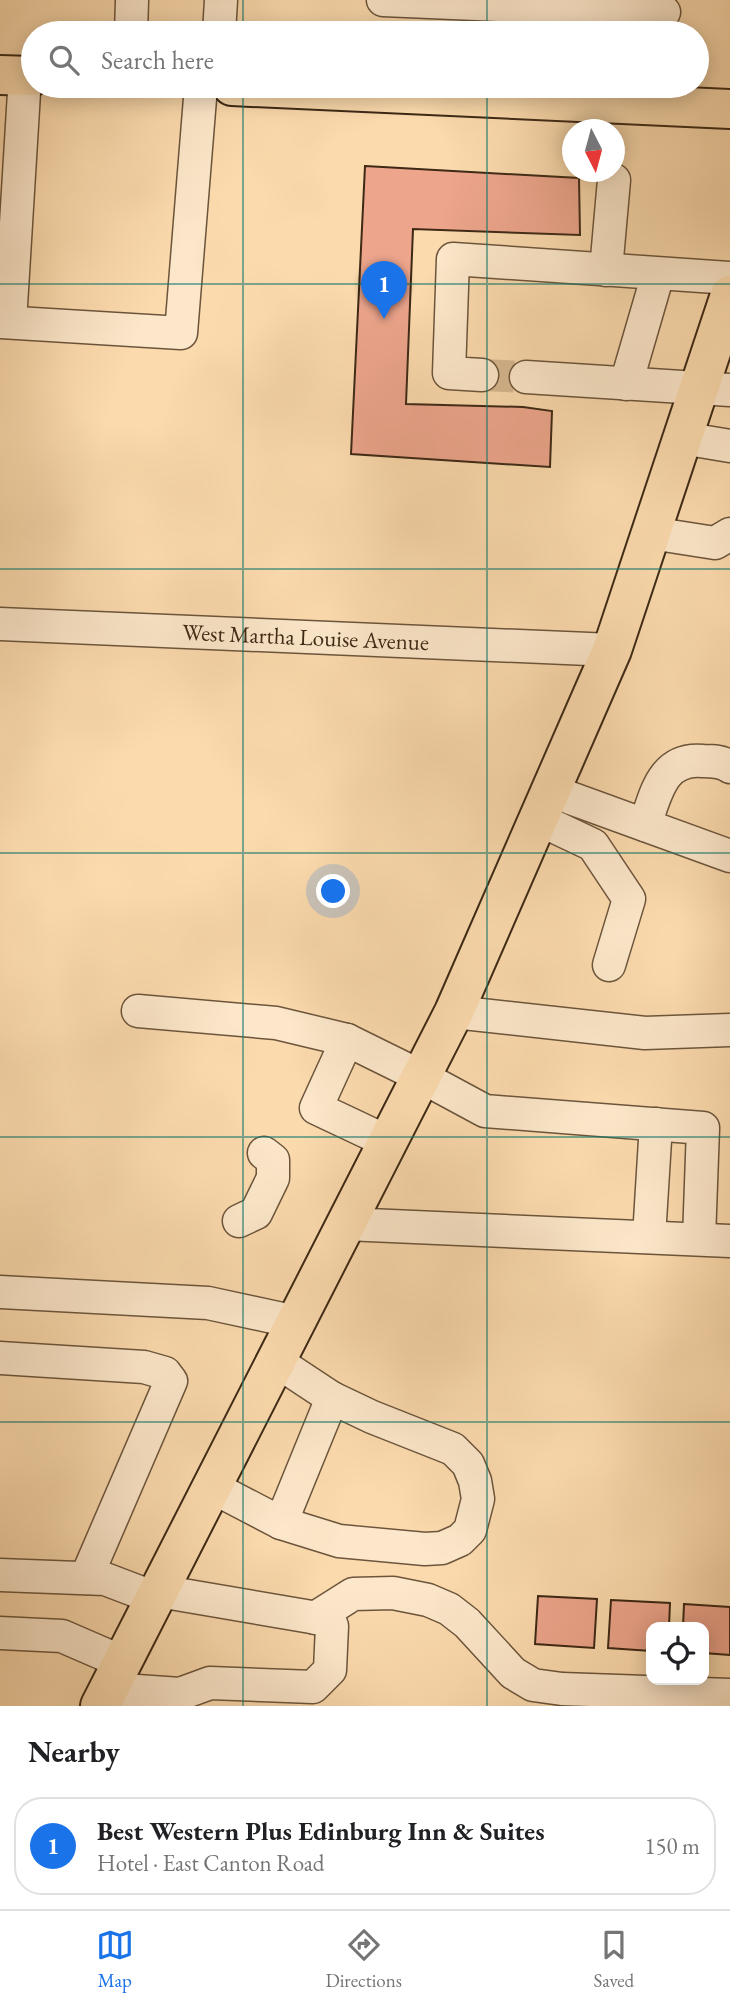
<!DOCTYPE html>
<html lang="en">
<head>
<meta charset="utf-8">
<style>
	:root { --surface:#fff; --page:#f2f2f2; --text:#202124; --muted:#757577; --line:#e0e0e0; --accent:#1a73e8 }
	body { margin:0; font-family:"EB Garamond",serif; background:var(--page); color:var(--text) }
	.controls { position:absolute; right:21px; bottom:21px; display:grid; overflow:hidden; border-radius:14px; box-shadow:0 4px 18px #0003 }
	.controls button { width:63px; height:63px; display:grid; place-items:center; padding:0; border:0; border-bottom:2px solid var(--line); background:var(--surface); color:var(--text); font:35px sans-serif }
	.compass { position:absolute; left:562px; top:119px; width:63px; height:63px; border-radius:50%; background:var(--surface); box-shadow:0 4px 18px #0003; rotate:174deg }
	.you { position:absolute; left:334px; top:892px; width:24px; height:24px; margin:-18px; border:5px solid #fff; border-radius:50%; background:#1a73e8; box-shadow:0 0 0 10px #1a73e833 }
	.badge { display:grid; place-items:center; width:46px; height:46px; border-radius:50%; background:var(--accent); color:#fff; font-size:23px; font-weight:700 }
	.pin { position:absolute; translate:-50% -58px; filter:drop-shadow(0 2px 4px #0008) }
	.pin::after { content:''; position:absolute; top:37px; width:24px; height:21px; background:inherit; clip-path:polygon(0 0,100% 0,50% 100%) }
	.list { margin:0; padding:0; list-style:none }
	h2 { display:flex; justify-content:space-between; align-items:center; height:91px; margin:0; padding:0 28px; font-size:30px }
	h2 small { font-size:23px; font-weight:400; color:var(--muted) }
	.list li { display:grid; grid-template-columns:46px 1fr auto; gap:21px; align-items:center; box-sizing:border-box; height:98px; margin:0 14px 14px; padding:0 14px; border:2px solid var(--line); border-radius:28px }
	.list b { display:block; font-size:26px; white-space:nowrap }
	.list p { margin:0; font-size:23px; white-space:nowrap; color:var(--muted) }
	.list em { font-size:23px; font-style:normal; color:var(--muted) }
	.icon { flex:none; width:38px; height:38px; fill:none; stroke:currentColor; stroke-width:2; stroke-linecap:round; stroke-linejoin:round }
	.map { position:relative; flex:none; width:730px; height:1706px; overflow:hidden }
	.search { position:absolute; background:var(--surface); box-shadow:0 4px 18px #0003; left:21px; right:21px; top:21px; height:77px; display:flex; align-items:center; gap:18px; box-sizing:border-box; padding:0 24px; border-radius:38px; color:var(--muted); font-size:26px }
	.sheet { height:203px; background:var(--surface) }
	nav { display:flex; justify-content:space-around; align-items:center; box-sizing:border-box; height:98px; border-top:2px solid var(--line); background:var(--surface); font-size:19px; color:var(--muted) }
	nav a { display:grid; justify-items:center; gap:4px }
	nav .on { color:var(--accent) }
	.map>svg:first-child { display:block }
	.building { fill:#eda58c; stroke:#3d2916; stroke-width:2 }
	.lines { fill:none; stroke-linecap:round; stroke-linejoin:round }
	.minor-tunnel { stroke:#d5b78f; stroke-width:32; stroke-dasharray:32 16; stroke-linecap:butt }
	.minor-casing { stroke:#6c553c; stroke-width:35 }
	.major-casing { stroke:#3d2916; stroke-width:42 }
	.minor { stroke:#fce7ca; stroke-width:32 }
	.major { stroke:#fbdaad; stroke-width:38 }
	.grid { fill:none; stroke:#0f766e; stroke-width:2; stroke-opacity:0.55 }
	.labels { text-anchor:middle; stroke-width:6; stroke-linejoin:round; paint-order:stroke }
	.street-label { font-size:23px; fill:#3d2916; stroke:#fce7ca }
</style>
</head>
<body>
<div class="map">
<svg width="730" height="1706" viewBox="0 0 730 1706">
	<rect width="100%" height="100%" fill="#fbdaad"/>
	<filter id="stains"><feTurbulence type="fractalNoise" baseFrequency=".00286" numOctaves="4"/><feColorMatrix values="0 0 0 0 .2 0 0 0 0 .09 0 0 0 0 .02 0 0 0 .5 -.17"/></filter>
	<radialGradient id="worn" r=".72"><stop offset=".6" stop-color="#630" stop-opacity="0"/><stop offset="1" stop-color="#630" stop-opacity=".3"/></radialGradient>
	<path class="building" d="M365 166 579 178 580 235 413 229 406 404 523 407 552 411 550 467 351 454Z
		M538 1596 597 1599 594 1648 535 1644Z
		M611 1600 670 1603 669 1627H651V1651L608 1648Z
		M684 1604 730 1607V1655L704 1653V1627H683Z"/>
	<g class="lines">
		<path class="minor-tunnel" d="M482 375 526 377"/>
		<g class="minor-casing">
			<g id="minor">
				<path d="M383 0 664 12"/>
				<path d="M131 33 132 0"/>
				<path d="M219 33 221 0"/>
				<path d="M606 270 614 180"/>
				<path d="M0 322 181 333 201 86"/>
				<path d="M10 322 25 76"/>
				<path d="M482 375 449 373 453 259 730 278"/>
				<path d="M526 377 730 390"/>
				<path d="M626 384 658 274"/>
				<path d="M682 438 730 446"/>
				<path d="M651 533 715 543 730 534"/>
				<path id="s1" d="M0 624 612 650"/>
				<path d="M551 791 730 856"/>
				<path d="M538 819 593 845 629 899 609 965"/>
				<path d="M645 825C656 794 662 757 703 761 713 761 722 761 730 767"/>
				<path d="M138 1011 276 1023 347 1040"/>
				<path d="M454 1012 645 1033 730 1030"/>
				<path d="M388 1142 316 1108 347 1040 422 1077 485 1111 703 1128 699 1239"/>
				<path d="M239 1221 256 1213 273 1178V1160L264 1153"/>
				<path d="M346 1224 730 1241"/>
				<path d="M649 1237 656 1124"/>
				<path d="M0 1292 208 1303 296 1322"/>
				<path d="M0 1358 144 1367 165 1373 171 1381 86 1578"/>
				<path d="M212 1487 281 1523 339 1541 425 1549 442 1548 460 1540 470 1530 478 1499 475 1481 468 1464 453 1449 372 1417 332 1398 276 1361"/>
				<path d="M281 1523 332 1398"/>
				<path d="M0 1575 105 1579 155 1598"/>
				<path d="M315 1618 353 1594 393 1593 428 1600 449 1609 467 1623 513 1673 533 1685 562 1689 730 1695"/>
				<path d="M0 1633 62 1636 122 1662"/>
				<path d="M109 1689 180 1694 210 1683 313 1687 330 1670 332 1626 329 1620 159 1591"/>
			</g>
		</g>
		<g class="major-casing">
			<path id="major" d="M0 75 33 76
				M232 86 730 109
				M100 1706 454 1012 612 650 730 295"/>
		</g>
		<use href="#minor" class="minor"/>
		<use href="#major" class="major"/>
	</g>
	<path class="grid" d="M243 0V33M487 0V33M243 86V1706M487 86V1706M0 284H730M0 569H730M0 853H730M0 1137H730M0 1422H730"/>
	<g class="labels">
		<g class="street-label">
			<text dy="8" stroke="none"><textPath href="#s1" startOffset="306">West Martha Louise Avenue</textPath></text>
		</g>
	</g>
	<rect width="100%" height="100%" filter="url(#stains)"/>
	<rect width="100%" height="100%" fill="url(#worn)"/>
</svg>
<div class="controls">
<button><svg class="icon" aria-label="locate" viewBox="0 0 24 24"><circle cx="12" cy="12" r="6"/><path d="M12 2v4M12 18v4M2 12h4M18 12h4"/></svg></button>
</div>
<svg class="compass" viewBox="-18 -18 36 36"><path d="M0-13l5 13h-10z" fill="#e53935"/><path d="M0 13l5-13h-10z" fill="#757577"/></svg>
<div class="you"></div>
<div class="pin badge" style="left:384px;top:319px">1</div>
<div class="search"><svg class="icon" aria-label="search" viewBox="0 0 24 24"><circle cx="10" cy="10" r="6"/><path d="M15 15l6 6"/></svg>Search here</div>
</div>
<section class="sheet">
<h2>Nearby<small></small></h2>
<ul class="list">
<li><span class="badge">1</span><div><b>Best Western Plus Edinburg Inn &amp; Suites</b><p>Hotel · East Canton Road</p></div><em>150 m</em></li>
</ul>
</section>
<nav>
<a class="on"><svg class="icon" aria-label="map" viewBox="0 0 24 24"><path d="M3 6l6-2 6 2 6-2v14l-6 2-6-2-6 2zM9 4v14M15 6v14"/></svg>Map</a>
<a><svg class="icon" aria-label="directions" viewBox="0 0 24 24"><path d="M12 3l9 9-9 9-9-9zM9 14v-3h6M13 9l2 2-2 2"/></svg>Directions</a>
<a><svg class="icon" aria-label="saved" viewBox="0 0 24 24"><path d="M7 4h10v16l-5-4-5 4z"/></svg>Saved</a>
</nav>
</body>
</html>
